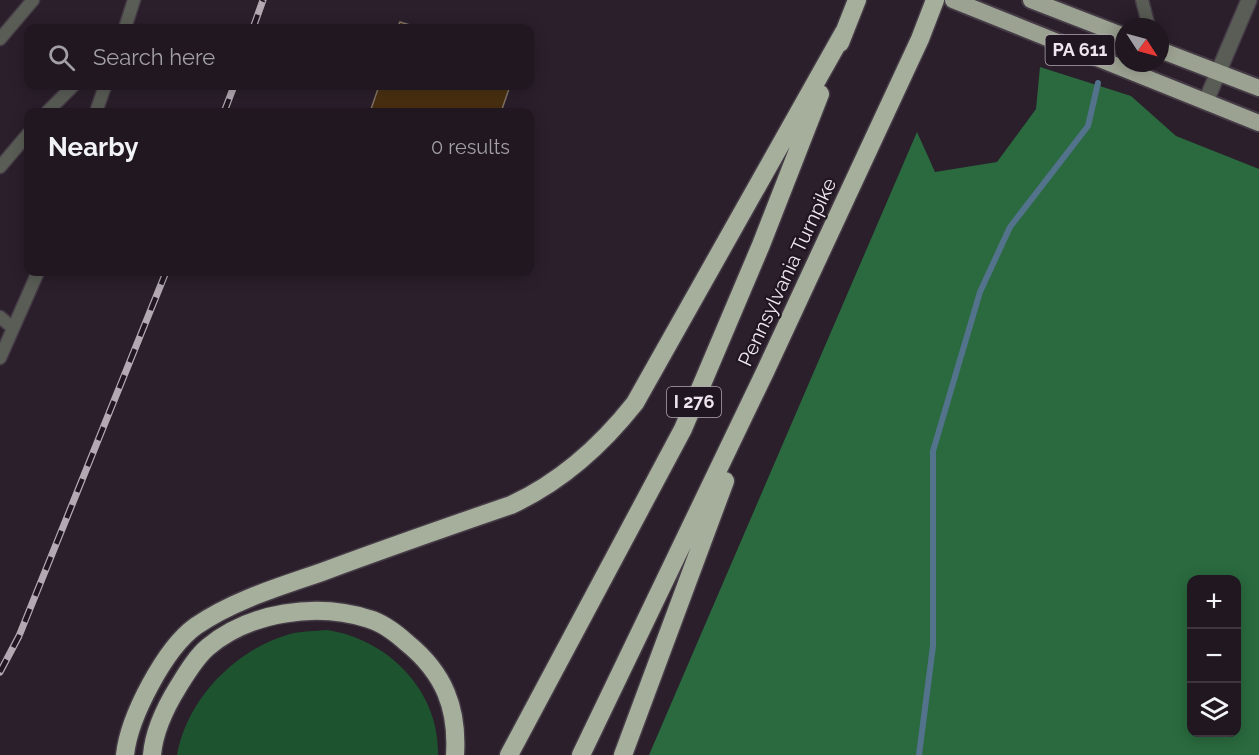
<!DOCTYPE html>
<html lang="en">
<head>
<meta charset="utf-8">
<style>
	:root { --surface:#201720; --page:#2d242d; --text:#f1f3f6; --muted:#a29fa5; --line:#3d363e }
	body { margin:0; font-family:Raleway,sans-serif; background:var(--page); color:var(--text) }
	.controls { position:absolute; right:18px; bottom:18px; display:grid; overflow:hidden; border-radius:12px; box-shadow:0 3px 15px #0003 }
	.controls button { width:54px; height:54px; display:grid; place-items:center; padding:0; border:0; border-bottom:2px solid var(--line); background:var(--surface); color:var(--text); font:30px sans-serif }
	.compass { position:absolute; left:1115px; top:18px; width:54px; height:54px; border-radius:50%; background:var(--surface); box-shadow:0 3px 15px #0003; rotate:126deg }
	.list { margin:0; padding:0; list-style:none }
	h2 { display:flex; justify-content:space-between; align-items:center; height:78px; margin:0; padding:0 24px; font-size:26px }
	h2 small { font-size:20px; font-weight:400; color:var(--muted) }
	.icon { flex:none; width:33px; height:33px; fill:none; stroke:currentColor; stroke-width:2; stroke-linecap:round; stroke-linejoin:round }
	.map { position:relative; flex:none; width:1259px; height:755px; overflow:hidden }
	.search { position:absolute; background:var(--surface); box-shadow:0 3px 15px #0003; left:24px; top:24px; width:510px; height:66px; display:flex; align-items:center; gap:15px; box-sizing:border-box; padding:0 21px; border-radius:12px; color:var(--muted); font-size:22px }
	.panel { position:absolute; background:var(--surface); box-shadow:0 3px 15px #0003; left:24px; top:108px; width:510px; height:168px; border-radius:12px }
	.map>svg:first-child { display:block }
	.green { fill:#1e532f }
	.forest { fill:#2a6a3e; fill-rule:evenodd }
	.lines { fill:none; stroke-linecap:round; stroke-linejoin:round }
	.stream { stroke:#53728c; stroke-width:6 }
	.building { fill:#4a3011; stroke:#817467; stroke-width:1.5 }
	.service-casing { stroke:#453b46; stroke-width:15 }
	.tertiary-casing { stroke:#453b46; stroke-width:18 }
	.trunk-casing { stroke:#453b46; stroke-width:20 }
	.motorway-casing { stroke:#453b46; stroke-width:21 }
	.service { stroke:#5a5d56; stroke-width:12 }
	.tertiary { stroke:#5a5d56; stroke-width:15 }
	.trunk { stroke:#9ca292; stroke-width:16 }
	.motorway { stroke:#a6ae9c; stroke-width:18 }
	.rail-casing { stroke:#b2a9b3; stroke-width:7 }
	.rail { stroke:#201621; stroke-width:4.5; stroke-dasharray:14; stroke-linecap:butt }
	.labels { text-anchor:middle; stroke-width:4.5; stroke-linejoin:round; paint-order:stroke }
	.shield { fill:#201621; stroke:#b0a8b0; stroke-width:1.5 }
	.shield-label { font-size:18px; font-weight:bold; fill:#eee6ee }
	.street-label { font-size:20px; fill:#eee6ee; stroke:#201621 }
</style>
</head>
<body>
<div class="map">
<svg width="1259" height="755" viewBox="0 0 1259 755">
	<rect width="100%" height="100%" fill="#2a1f2b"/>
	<path class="green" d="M327 630C388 639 440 691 438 755H177C187 699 236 649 290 634 302 631 315 631 327 630Z"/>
	<path class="forest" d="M1040 67 1131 96 1176 136 1259 169V755H649L917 132 935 172 997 162 1036 109ZM1192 580H1236V732H1192Z"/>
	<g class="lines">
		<path class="stream" d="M919 755 933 646V451L980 292 1010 227 1088 126 1098 83"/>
	</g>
	<path class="building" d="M400 22 420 28H397Z
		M379 86H510L501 112H370Z"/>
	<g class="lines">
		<g class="service-casing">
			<path id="service" d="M1142 0 1149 27
				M125 28 134 0
				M0 39 33 0
				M47 112 73 86
				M96 112 105 86
				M0 167 28 134
				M0 317 13 328
				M0 358 38 272"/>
		</g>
		<g class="tertiary-casing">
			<path id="tertiary" d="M1206 101 1249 0"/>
		</g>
		<g class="trunk-casing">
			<path id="trunk" d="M953 0 1259 123
				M1031 0 1124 36
				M1160 50 1259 88"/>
		</g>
		<g class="motorway-casing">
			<path id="motorway" d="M840 43 857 0
				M125 755C129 717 165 648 196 626 234 600 279 587 322 572 384 549 447 527 511 505 561 482 601 446 635 403L844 32
				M152 755C154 731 165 708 178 687 186 674 196 657 208 647 250 612 317 602 369 619 383 623 396 633 407 643 444 673 458 708 455 755
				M509 755 683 429 761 245 820 94
				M581 755 765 372 920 39 935 0
				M623 755 725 481"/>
		</g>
		<use href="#service" class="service"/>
		<use href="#tertiary" class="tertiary"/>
		<use href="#trunk" class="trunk"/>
		<use href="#motorway" class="motorway"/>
		<g class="rail-casing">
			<path id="rail" d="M253 28 263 0
				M224 112 234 86
				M0 672 19 636 166 272"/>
		</g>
		<use href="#rail" class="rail"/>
	</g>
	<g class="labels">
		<g class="shield">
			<rect x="1045.5" y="35" width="69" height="30" rx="4.5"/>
			<rect x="667" y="387" width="54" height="30" rx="4.5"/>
		</g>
		<g class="shield-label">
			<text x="1080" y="56">PA 611</text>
			<text x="694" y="408">I 276</text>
		</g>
		<g class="street-label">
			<text transform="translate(787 272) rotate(-65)" y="7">Pennsylvania Turnpike</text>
		</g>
	</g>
</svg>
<div class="controls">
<button>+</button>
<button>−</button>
<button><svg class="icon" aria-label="layers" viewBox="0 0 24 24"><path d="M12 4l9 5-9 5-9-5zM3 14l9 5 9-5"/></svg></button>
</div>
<svg class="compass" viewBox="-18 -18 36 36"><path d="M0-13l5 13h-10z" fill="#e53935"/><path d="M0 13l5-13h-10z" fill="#a29fa5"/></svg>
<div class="search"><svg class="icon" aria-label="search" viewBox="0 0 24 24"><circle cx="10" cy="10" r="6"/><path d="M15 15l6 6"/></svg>Search here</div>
<section class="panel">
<h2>Nearby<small>0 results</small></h2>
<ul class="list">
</ul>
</section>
</div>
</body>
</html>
